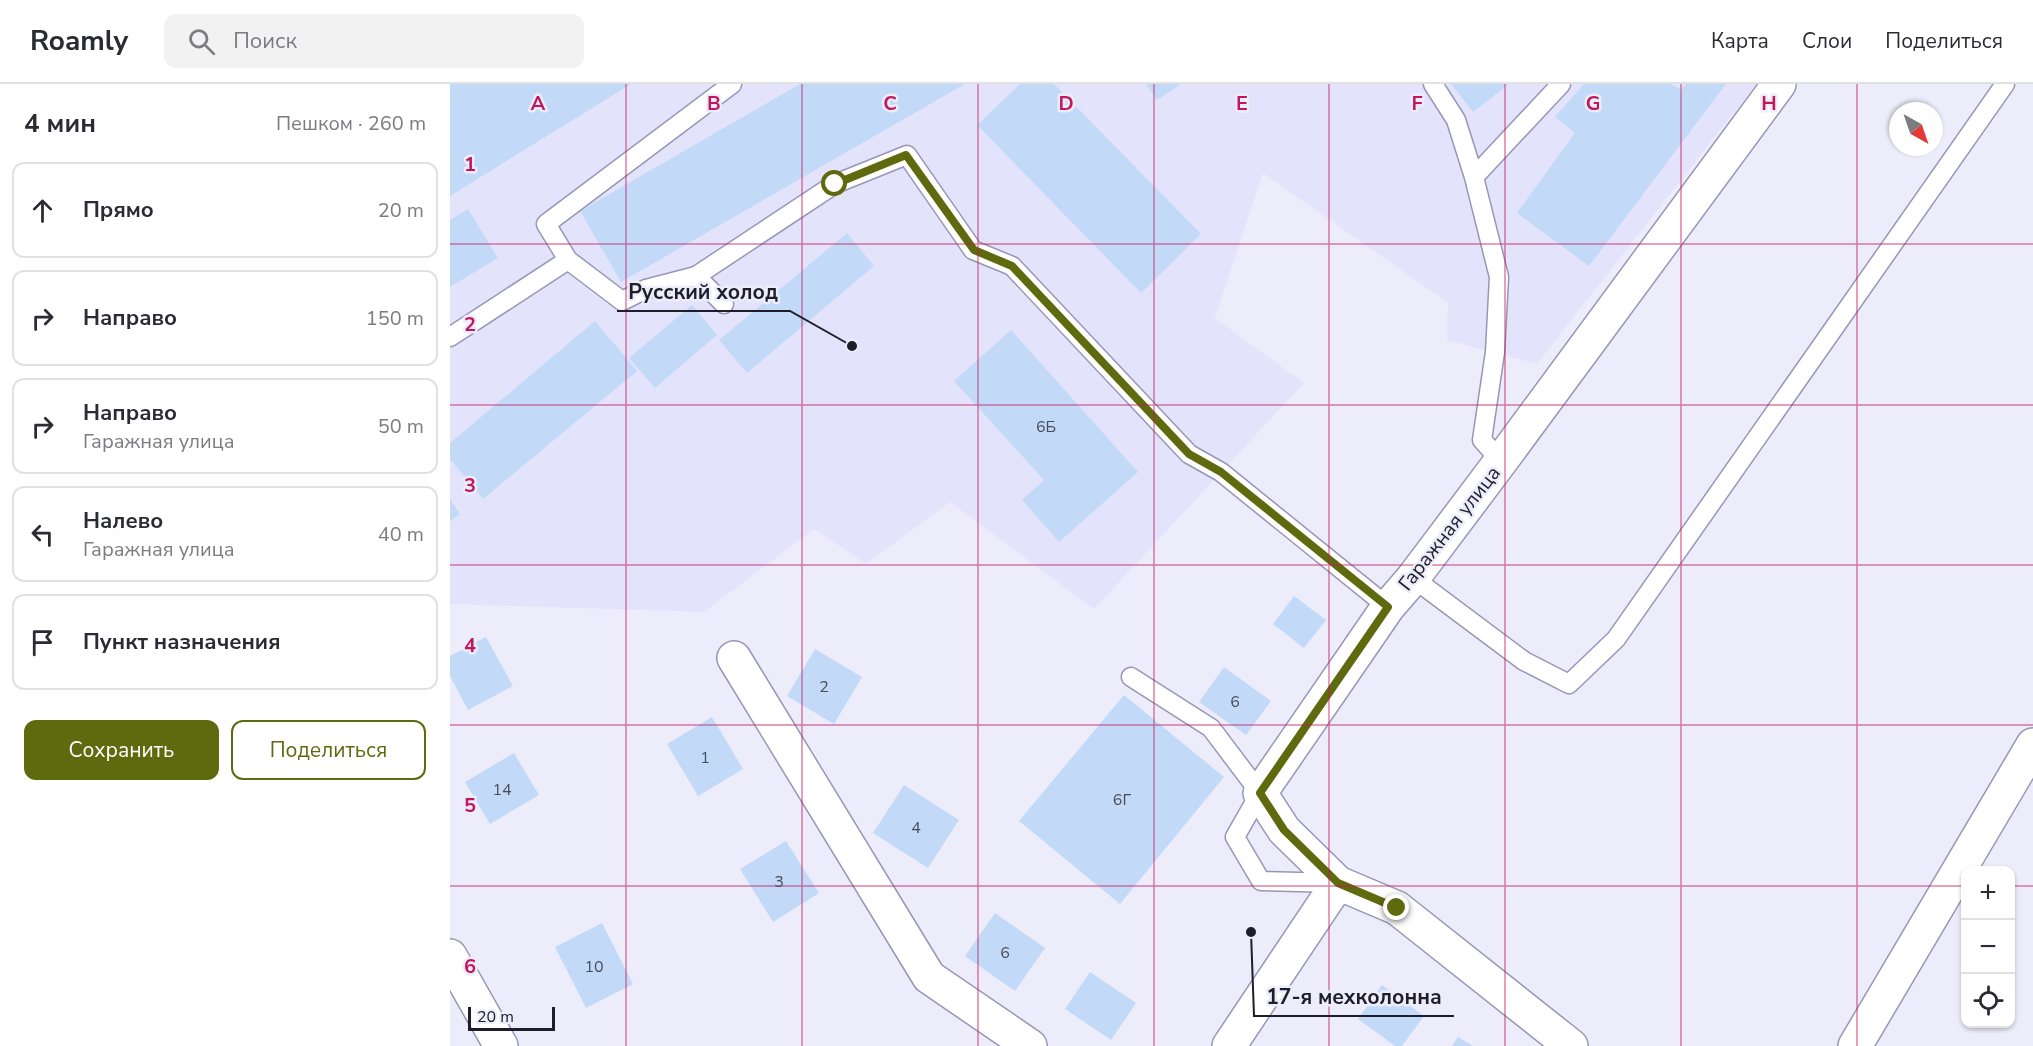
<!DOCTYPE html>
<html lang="ru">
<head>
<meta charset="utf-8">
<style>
	:root { --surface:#fff; --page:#f2f2f3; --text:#2b2b33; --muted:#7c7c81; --line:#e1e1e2; --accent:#5f690e }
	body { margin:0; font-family:"Nunito Sans",sans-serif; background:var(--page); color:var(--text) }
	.controls { position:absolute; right:18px; bottom:18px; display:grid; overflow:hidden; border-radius:12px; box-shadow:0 2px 4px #0004 }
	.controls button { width:54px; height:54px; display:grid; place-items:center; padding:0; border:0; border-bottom:2px solid var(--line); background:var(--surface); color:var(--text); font:30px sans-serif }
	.compass { position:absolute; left:1439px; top:18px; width:54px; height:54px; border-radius:50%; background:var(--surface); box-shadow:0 2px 4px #0004; rotate:140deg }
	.scale { position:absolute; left:18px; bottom:15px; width:87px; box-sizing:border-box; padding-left:6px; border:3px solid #1e1d29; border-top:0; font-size:16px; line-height:21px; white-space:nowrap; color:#1e1d29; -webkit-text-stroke:4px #edecfb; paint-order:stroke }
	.stop { position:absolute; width:18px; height:18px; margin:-14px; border:4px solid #5f690e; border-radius:50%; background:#fff }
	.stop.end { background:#5f690e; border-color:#fff; box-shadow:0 2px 6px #0008 }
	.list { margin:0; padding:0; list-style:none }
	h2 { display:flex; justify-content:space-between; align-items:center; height:78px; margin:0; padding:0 24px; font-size:26px }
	h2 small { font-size:20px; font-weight:400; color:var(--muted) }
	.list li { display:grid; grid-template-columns:39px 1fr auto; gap:18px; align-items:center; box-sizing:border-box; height:96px; margin:0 12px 12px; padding:0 12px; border:2px solid var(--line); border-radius:12px }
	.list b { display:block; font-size:22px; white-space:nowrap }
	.list p { margin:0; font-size:20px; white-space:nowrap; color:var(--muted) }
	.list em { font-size:20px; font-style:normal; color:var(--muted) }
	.actions { display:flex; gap:12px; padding:18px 24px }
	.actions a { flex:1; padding:14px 0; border:2px solid var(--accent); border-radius:12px; text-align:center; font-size:21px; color:var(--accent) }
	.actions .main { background:var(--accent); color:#fff }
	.icon { flex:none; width:33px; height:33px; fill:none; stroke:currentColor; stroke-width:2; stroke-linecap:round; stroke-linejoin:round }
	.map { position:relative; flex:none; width:1583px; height:962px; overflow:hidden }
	header { display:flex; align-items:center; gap:36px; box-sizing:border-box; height:84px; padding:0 30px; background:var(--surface); border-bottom:2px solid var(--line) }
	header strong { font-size:28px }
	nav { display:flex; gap:33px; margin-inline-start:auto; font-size:21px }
	.search { width:420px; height:54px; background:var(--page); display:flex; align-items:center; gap:15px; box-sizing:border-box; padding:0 21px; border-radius:12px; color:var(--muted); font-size:22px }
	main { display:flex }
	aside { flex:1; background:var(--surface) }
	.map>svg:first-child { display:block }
	.built { fill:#e4e3fc }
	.building { fill:#c2daf7 }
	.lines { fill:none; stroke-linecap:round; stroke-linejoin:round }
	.lane-casing { stroke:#9896b6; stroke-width:21 }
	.street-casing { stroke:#9896b6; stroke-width:36 }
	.secondary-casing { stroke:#9896b6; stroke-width:36 }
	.lane { stroke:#fff; stroke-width:18 }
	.street { stroke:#fff; stroke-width:33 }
	.secondary { stroke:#fff; stroke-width:33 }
	.route { stroke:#5f690e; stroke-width:8 }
	.grid { fill:none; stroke:#c2185b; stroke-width:1.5; stroke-opacity:0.55 }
	.labels { text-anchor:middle; stroke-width:5; stroke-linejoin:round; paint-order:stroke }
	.number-label { font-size:16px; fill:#474c5c }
	.street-label { font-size:20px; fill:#1e1d29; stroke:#edecfb }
	.grid-label { font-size:20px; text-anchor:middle; font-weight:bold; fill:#c2185b; stroke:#edecfb; stroke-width:5; stroke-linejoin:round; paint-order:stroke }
	.leader { fill:none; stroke:#1e1d29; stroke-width:2 }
	.callout-dot { fill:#1e1d29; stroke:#edecfb; stroke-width:2 }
	.callout-label { font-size:21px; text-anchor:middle; font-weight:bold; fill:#1e1d29; stroke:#edecfb; stroke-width:5; stroke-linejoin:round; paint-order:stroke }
</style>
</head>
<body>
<header>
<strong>Roamly</strong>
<div class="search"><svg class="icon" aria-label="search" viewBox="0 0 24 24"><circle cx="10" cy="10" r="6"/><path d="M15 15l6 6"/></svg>Поиск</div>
<nav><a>Карта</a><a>Слои</a><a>Поделиться</a></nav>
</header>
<main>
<aside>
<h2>4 мин<small>Пешком · 260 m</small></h2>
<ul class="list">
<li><svg class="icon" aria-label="ahead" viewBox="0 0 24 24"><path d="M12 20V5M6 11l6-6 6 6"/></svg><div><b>Прямо</b></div><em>20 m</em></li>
<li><svg class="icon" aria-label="right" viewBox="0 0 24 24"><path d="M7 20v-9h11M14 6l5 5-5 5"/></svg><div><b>Направо</b></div><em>150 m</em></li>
<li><svg class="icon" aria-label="right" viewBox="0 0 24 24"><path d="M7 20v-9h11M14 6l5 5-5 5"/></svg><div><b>Направо</b><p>Гаражная улица</p></div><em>50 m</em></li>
<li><svg class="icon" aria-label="left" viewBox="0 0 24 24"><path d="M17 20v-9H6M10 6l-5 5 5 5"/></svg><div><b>Налево</b><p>Гаражная улица</p></div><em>40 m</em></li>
<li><svg class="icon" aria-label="arrive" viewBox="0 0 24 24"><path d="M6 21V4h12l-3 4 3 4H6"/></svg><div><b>Пункт назначения</b></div></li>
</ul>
<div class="actions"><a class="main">Сохранить</a><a>Поделиться</a></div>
</aside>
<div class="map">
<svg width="1583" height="962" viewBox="0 0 1583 962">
	<rect width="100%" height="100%" fill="#edecfb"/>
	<path class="built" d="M0 0H1306L1087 280 997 256 998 219 813 89 765 234 854 299 644 525 500 418 416 480 364 445 254 528 0 520Z"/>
	<path class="building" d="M0 0H181L0 112Z
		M350 0H515L171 198 130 127Z
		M570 0H604L751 150 691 209 527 41Z
		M696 0H731L707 16Z
		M1001 0H1059L1023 28Z
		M1134 0H1221L1231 6 1236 0H1276L1139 182 1067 129 1125 49 1105 33Z
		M18 125 48 174 0 203V136Z
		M397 149 424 182 297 289 269 256Z
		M242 221 267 251 205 304 179 274Z
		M145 237 187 287 33 415 0 375V359Z
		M561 246 688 388 609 458 572 416 594 396 504 297Z
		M0 415 10 430 0 437Z
		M844 512 876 536 854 564 823 540Z
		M36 553 63 602 18 626 0 592V572Z
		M365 565 412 593 384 640 337 612Z
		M774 583 821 617 796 651 749 618Z
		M674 611 774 693 670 820 569 737Z
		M262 633 293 685 248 712 217 660Z
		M64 669 89 711 40 740 15 698Z
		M454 701 509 736 478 784 423 749Z
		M336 757 369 809 323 838 290 785Z
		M545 829 595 864 565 907 515 872Z
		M152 839 183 900 136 924 105 863Z
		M640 888 686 919 661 956 615 925Z
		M932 901 974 932 952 962H945L908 935Z
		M1008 953 1023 962H1002Z"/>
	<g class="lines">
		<g class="lane-casing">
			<path id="lane" d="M983 0 1006 36 1024 93 1049 193 1045 268 1032 356 1051 377
				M1024 93 1111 0
				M246 192 196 205 172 217 118 176 96 140 282 0
				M274 220 246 192 385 100 457 71 523 166 562 182 739 370 771 388 938 523
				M0 253 118 176
				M963 494 1074 577 1119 600 1166 555 1555 0
				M681 593 761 644 810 709 785 753 811 797 888 799"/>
		</g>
		<g class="street-casing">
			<path id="street" d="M284 574 479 893 580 962
				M0 872 51 962
				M779 962 888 799 834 746 810 709 938 523 963 494 1051 377 1329 0
				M1405 962 1583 661"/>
		</g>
		<g class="secondary-casing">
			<path id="secondary" d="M888 799 947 824 1121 962"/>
		</g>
		<use href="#lane" class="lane"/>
		<use href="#street" class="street"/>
		<use href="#secondary" class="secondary"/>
	</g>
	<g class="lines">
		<path class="route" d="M385 100 456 71 524 166 562 182 739 370 771 388 938 523 810 709 834 746 888 799 947 824"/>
	</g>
	<path class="grid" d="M176 0V962M352 0V962M528 0V962M704 0V962M879 0V962M1055 0V962M1231 0V962M1407 0V962M0 160H1583M0 321H1583M0 481H1583M0 641H1583M0 802H1516M1560 802H1583"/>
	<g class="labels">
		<g class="number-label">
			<text x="596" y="348">6Б</text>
			<text x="374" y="608">2</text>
			<text x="785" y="623">6</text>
			<text x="255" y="679">1</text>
			<text x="52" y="711">14</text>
			<text x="672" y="721">6Г</text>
			<text x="466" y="749">4</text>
			<text x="329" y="803">3</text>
			<text x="555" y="874">6</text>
			<text x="144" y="888">10</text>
		</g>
		<g class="street-label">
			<text transform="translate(999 444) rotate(-52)" y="7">Гаражная улица</text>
		</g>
	</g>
	<g class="grid-label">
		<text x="88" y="26">A</text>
		<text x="264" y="26">B</text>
		<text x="440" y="26">C</text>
		<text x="616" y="26">D</text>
		<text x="792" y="26">E</text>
		<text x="967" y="26">F</text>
		<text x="1143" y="26">G</text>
		<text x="1319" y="26">H</text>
		<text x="20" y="87">1</text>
		<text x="20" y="247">2</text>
		<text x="20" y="408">3</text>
		<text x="20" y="568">4</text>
		<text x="20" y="728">5</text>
		<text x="20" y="889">6</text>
	</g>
	<path class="leader" d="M402 262L340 227H167M801 848L804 932H1004"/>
	<g class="callout-dot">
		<circle cx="402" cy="262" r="6"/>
		<circle cx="801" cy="848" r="6"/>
	</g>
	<g class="callout-label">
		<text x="253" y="215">Русский холод</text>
		<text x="904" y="920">17-я мехколонна</text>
	</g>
</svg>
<div class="controls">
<button>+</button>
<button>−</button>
<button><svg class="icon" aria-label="locate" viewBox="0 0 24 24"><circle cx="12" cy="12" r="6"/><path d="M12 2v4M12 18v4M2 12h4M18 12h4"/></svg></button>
</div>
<svg class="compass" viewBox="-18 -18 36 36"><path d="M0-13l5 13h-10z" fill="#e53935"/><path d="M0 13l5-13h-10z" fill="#7c7c81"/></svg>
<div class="scale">20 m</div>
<div class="stop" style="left:385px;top:100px"></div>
<div class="stop end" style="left:947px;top:824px"></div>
</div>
</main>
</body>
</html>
